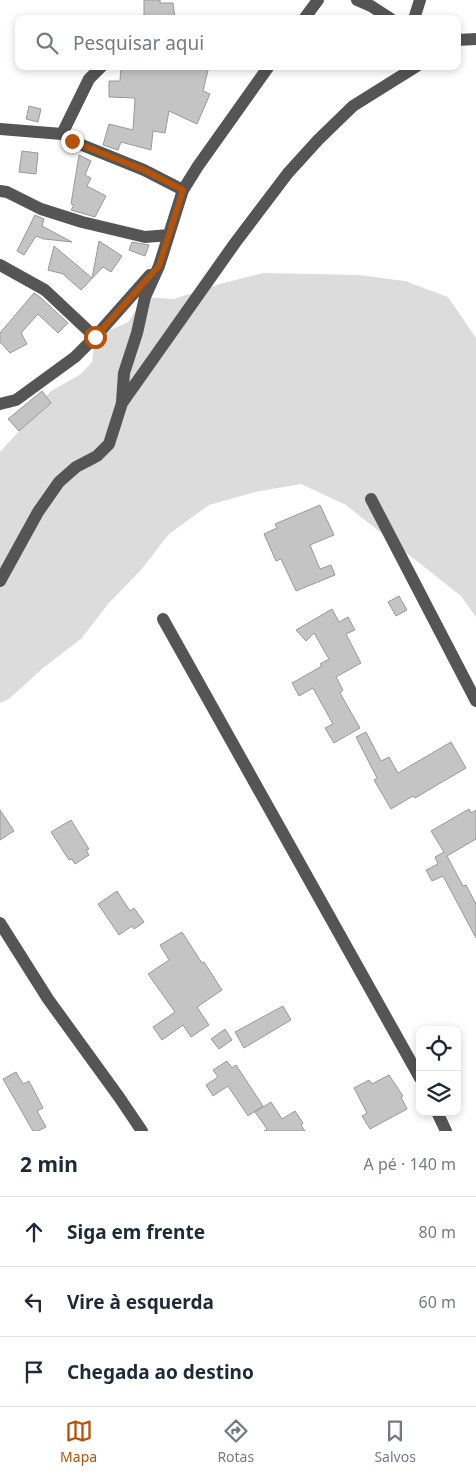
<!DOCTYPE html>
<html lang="pt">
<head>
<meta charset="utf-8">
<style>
	:root { --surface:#fff; --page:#f2f2f3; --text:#1f2937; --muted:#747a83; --line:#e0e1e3; --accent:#b45309 }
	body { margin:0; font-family:"Noto Sans",sans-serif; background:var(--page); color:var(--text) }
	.controls { position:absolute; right:15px; bottom:15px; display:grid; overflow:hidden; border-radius:10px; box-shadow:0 2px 8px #0003 }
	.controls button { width:45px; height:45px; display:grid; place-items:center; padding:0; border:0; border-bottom:1px solid var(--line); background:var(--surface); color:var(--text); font:25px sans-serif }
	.stop { position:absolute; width:15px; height:15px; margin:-11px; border:4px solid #b45309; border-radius:50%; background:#fff }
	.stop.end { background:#b45309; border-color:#fff; box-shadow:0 1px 5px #0008 }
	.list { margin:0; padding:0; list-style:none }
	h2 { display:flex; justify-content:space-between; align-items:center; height:65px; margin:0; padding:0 20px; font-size:21px }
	h2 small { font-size:16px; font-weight:400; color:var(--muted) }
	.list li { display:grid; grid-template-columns:32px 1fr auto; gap:15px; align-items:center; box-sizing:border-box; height:70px; padding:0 20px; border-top:1px solid var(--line) }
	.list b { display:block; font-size:19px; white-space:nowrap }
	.list em { font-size:16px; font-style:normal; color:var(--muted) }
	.icon { flex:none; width:28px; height:28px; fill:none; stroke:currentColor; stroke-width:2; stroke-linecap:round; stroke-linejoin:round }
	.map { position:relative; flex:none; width:476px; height:1131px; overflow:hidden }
	.search { position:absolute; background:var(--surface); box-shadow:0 2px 8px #0003; left:15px; right:15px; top:15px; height:55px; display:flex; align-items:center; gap:12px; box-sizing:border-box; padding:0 18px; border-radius:10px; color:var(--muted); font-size:19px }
	.sheet { height:275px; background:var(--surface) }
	nav { display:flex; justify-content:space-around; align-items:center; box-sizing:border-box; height:70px; border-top:1px solid var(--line); background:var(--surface); font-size:14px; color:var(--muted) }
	nav a { display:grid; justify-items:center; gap:2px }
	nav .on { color:var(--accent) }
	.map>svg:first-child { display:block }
	.green { fill:#dcdcdc }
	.building { fill:#c4c4c4; stroke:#999 }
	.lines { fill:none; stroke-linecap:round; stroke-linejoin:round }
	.minor { stroke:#555; stroke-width:12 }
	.route { stroke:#b45309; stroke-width:6 }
</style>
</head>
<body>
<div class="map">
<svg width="476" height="1131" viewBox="0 0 476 1131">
	<rect width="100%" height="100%" fill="#fff"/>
	<path class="green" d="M263 273 359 275 405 281 448 297 476 338V617L461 596 346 505 301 484 255 492 209 505 169 534 141 570 109 603 81 639 43 668 9 699 0 703V452L19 431 39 413 45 397 51 391 81 374 92 362 95 337 128 322 145 297 174 299 220 284Z"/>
	<path class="building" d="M144 0H160V3H173L175 19H144Z
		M121 66H209L203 91 210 94 197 124 169 111 165 133 153 131 151 150 121 142 118 150 103 145 109 124 133 130 135 98 109 97V81H120Z
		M29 106 41 109 38 122 26 119Z
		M22 151 38 153 36 174 19 172Z
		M79 155 91 161 85 175 91 178 87 186 106 196 95 217 71 210 74 205 71 204Z
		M35 215 44 219 42 226 72 242 44 239 36 236 24 255 17 251Z
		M99 241 122 256 111 272 103 267 81 290 63 274 48 270 54 246 92 278Z
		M132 242 149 245 145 256 129 250Z
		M34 293 40 297 68 323 58 333 38 314 21 333 27 344 10 353 0 342V333Z
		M42 391 51 403 19 431 8 419Z
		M320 505 334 535 310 545 320 569 331 565 335 575 296 591 281 559 276 561 264 534 277 528 275 524Z
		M399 596 407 610 396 616 388 602Z
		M332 609 339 622 348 617 355 630 346 634 361 663 336 677 343 690 340 693 360 728 334 743 325 728 333 724 313 688 299 696 292 683 322 666 320 664 329 659 314 633 306 641 296 630Z
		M366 732 381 761 389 757 398 773 451 742 466 768 415 798 413 796 391 809 374 780 377 778 356 737Z
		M469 809 471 813 476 810V839L447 856 463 886 466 885 476 904V938L443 876 432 881 426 870 438 864 435 857 444 852 431 831Z
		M0 810 14 831 0 840Z
		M71 820 89 849 86 850 89 855 75 864 72 859 69 860 51 832Z
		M117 891 130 911 134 908 144 922 134 929 132 926 119 935 98 904Z
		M182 932 202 963 204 962 222 990 197 1007 209 1025 191 1037 183 1025 162 1040 153 1027 175 1012 148 974 169 960 160 945Z
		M283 1006 291 1020 244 1048 235 1032Z
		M225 1029 232 1040 219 1049 211 1039Z
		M227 1061 232 1068 236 1065 263 1106 248 1116 228 1086 213 1096 206 1085 218 1077 213 1070Z
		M16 1072 23 1084 29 1081 43 1108 37 1111 46 1127 38 1131H33L3 1079Z
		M389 1075 403 1096 401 1097 407 1109 370 1129 362 1116 367 1113 354 1088 369 1080 372 1084Z
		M271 1102 282 1119 295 1111 303 1123 301 1125 305 1131H264L267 1129 255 1112Z"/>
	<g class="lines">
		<path class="minor" d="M357 0 371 6 391 19
			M304 19 318 0
			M414 19 420 0
			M457 40 476 39
			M0 129 62 134 72 141 144 170 183 190
			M62 134 89 79 102 66
			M0 191 7 192 41 209 82 222 145 237 169 235
			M0 265 45 290 95 337
			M122 402 124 373 137 333 145 297 159 266 183 190 198 166 269 66
			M0 404 16 400 75 357 95 337 150 275
			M371 499 476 701
			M0 581 38 512 59 482 76 467 97 456 109 444 122 403 235 243 288 173 318 140 353 106 417 66
			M163 619 420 1078
			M0 923 48 999 119 1097 142 1131
			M437 1112 446 1131"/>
	</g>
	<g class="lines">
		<path class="route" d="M72 141 144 170 183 190 159 266 95 337"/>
	</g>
</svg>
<div class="controls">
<button><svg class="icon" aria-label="locate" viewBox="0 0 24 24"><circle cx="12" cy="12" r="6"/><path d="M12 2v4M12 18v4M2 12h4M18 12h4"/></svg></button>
<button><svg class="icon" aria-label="layers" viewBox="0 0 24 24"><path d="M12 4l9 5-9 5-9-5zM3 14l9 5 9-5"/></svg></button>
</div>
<div class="stop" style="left:95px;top:337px"></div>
<div class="stop end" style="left:72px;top:141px"></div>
<div class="search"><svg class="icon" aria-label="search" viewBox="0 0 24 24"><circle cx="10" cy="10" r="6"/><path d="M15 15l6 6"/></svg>Pesquisar aqui</div>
</div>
<section class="sheet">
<h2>2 min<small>A pé · 140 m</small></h2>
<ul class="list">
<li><svg class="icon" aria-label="ahead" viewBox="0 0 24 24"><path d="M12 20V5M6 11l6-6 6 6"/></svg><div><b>Siga em frente</b></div><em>80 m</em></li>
<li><svg class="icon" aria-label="left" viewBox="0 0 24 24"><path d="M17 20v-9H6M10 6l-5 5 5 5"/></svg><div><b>Vire à esquerda</b></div><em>60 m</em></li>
<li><svg class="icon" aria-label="arrive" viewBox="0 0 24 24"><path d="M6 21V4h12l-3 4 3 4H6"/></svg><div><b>Chegada ao destino</b></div></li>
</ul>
</section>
<nav>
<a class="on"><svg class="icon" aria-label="map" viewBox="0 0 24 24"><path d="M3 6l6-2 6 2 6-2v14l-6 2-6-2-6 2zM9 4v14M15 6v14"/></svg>Mapa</a>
<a><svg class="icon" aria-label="directions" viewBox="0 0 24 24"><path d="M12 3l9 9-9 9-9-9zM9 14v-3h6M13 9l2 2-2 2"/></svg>Rotas</a>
<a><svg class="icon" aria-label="saved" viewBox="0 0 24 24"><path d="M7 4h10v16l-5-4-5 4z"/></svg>Salvos</a>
</nav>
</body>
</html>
